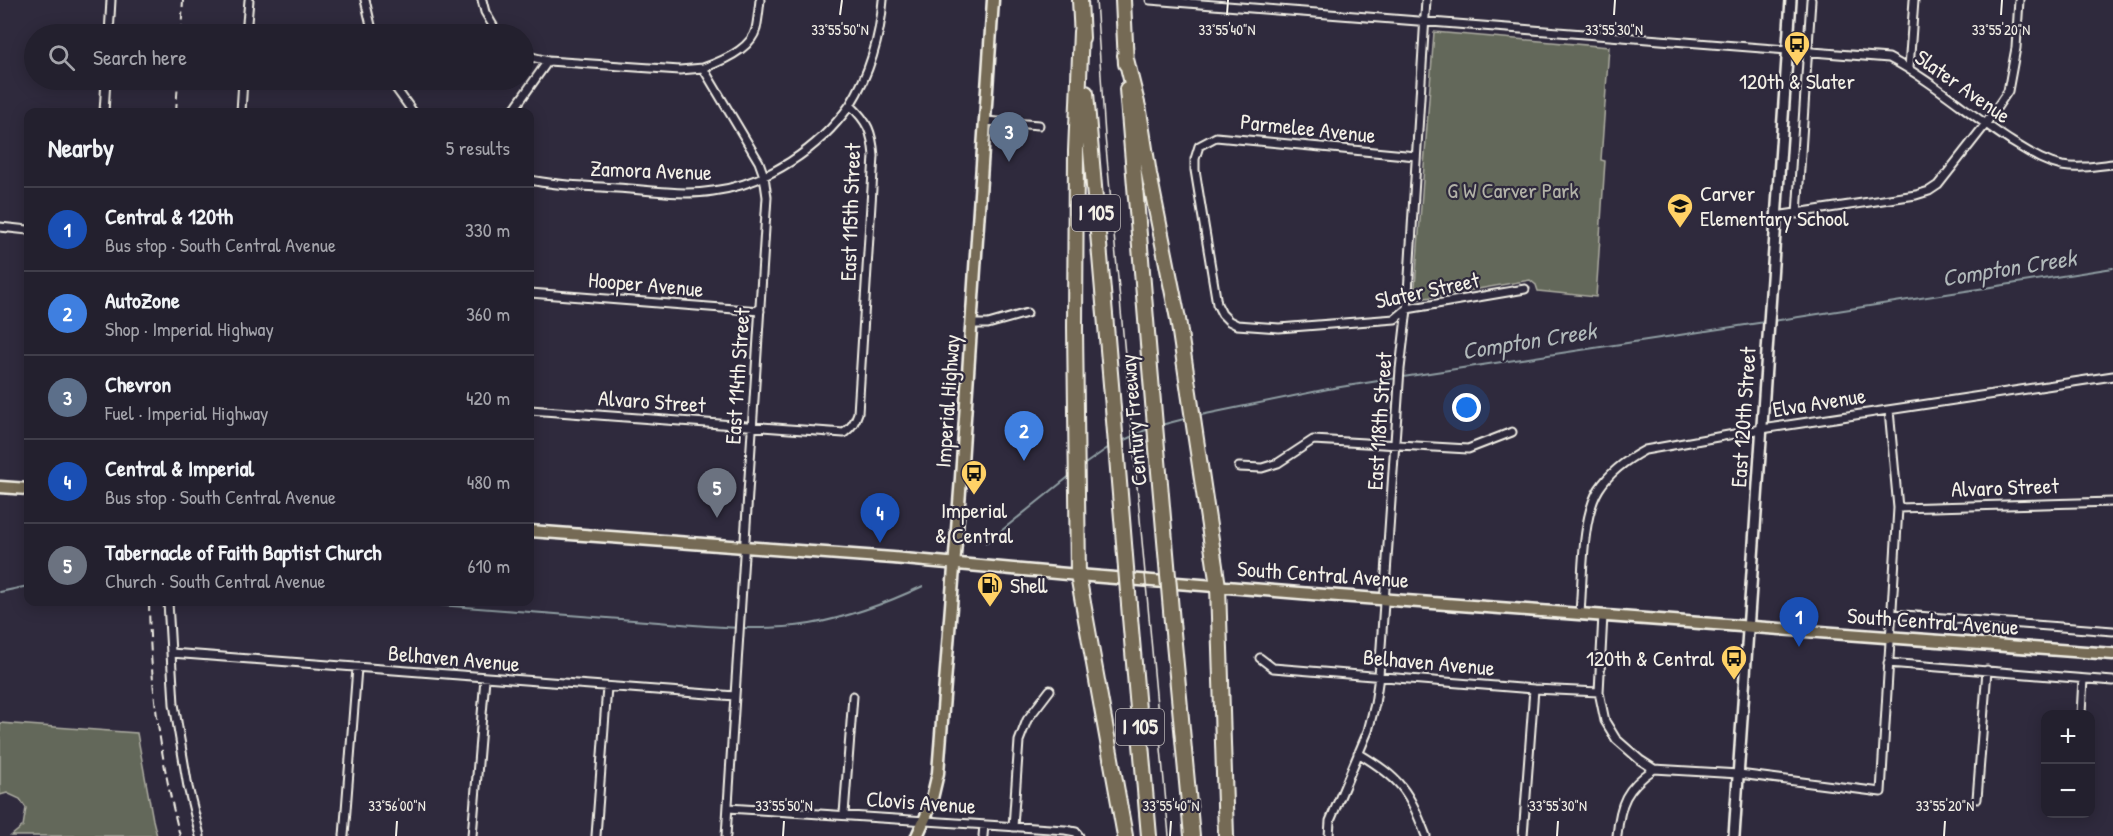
<!DOCTYPE html>
<html lang="en">
<head>
<meta charset="utf-8">
<style>
	:root { --surface:#23202e; --page:#2f2d3a; --text:#f1f3f6; --muted:#a3a3aa; --line:#403e4a; --accent:#bca0f2 }
	body { margin:0; font-family:"Patrick Hand",sans-serif; background:var(--page); color:var(--text) }
	.controls { position:absolute; right:18px; bottom:18px; display:grid; overflow:hidden; border-radius:12px; box-shadow:0 3px 15px #0003 }
	.controls button { width:54px; height:54px; display:grid; place-items:center; padding:0; border:0; border-bottom:2px solid var(--line); background:var(--surface); color:var(--text); font:30px sans-serif }
	.you { position:absolute; left:1467px; top:408px; width:21px; height:21px; margin:-15px; border:4px solid #fff; border-radius:50%; background:#1a73e8; box-shadow:0 0 0 9px #1a73e833 }
	.badge { display:grid; place-items:center; width:39px; height:39px; border-radius:50%; background:var(--accent); color:#fff; font-size:20px; font-weight:700 }
	.pin { position:absolute; translate:-50% -50px; filter:drop-shadow(0 2px 3px #0008) }
	.pin::after { content:''; position:absolute; top:32px; width:21px; height:18px; background:inherit; clip-path:polygon(0 0,100% 0,50% 100%) }
	.list { margin:0; padding:0; list-style:none }
	h2 { display:flex; justify-content:space-between; align-items:center; height:78px; margin:0; padding:0 24px; font-size:26px }
	h2 small { font-size:20px; font-weight:400; color:var(--muted) }
	.list li { display:grid; grid-template-columns:39px 1fr auto; gap:18px; align-items:center; box-sizing:border-box; height:84px; padding:0 24px; border-top:2px solid var(--line) }
	.list b { display:block; font-size:22px; white-space:nowrap }
	.list p { margin:0; font-size:20px; white-space:nowrap; color:var(--muted) }
	.list em { font-size:20px; font-style:normal; color:var(--muted) }
	.icon { flex:none; width:33px; height:33px; fill:none; stroke:currentColor; stroke-width:2; stroke-linecap:round; stroke-linejoin:round }
	.map { position:relative; flex:none; width:2113px; height:836px; overflow:hidden }
	.search { position:absolute; background:var(--surface); box-shadow:0 3px 15px #0003; left:24px; top:24px; width:510px; height:66px; display:flex; align-items:center; gap:15px; box-sizing:border-box; padding:0 21px; border-radius:33px; color:var(--muted); font-size:22px }
	.panel { position:absolute; background:var(--surface); box-shadow:0 3px 15px #0003; left:24px; top:108px; width:510px; height:498px; border-radius:12px }
	.map>svg:first-child { display:block }
	.green { fill:#64685a; stroke:#acaca1; stroke-width:1.5 }
	.lines { fill:none; stroke-linecap:round; stroke-linejoin:round }
	.stream { stroke:#8f9da2; stroke-width:2 }
	.minor-casing { stroke:#f4f1e8; stroke-width:11 }
	.tertiary-casing { stroke:#f4f1e8; stroke-width:14 }
	.primary-casing { stroke:#f4f1e8; stroke-width:15 }
	.motorway-casing { stroke:#f4f1e8; stroke-width:18 }
	.minor { stroke:#2f2a3d; stroke-width:7 }
	.tertiary { stroke:#2f2a3d; stroke-width:9 }
	.primary { stroke:#756b55; stroke-width:10 }
	.motorway { stroke:#756b55; stroke-width:14 }
	.tram { stroke:#f4f1e8; stroke-width:1.5 }
	.rail { stroke:#f4f1e8; stroke-width:2; stroke-dasharray:9 4.5; stroke-linecap:butt }
	.motorway-bridge-casing { stroke:#f4f1e8; stroke-width:18; stroke-linecap:butt }
	.motorway-bridge { stroke:#756b55; stroke-width:14 }
	.ticks { fill:none; stroke:#f4f1e8; stroke-width:2 }
	.labels { text-anchor:middle; stroke-width:4.5; stroke-linejoin:round; paint-order:stroke }
	.shield { fill:#2f2a3d; stroke:#b9b5b5; stroke-width:1.5 }
	.shield-label { font-size:21px; font-weight:bold; fill:#f4f1e8 }
	.poi-label { font-size:22px; fill:#f4f1e8; stroke:#2f2a3d }
	.street-label { font-size:22px; fill:#f4f1e8; stroke:#2f2a3d }
	.park-label { font-size:22px; fill:#b3b3a8; stroke:#2f2a3d }
	.water-label { font-size:24px; font-style:italic; fill:#b1b9ba; stroke:#2f2a3d }
	.ticks-label { font-size:15px; text-anchor:middle; fill:#f4f1e8; stroke:#2f2a3d; stroke-width:4.5; stroke-linejoin:round; paint-order:stroke }
</style>
</head>
<body>
<div class="map">
<svg width="2113" height="836" viewBox="0 0 2113 836">
	<rect width="100%" height="100%" fill="#2f2a3d"/>
	<filter id="ink" filterUnits="userSpaceOnUse"><feTurbulence type="fractalNoise" baseFrequency=".0167" numOctaves="2"/><feDisplacementMap in="SourceGraphic" scale="12" xChannelSelector="R" yChannelSelector="G"/><feConvolveMatrix kernelMatrix="1 2 1 2 8 2 1 2 1" color-interpolation-filters="sRGB"/></filter>
	<g filter="url(#ink)">
		<path class="green" d="M1434 32 1609 47 1601 160 1605 161 1596 297 1538 291 1536 285 1530 280 1414 300Z
			M0 723 137 733 153 820 157 836H11L23 826 26 808 20 799 7 793 0 795Z"/>
		<g class="lines">
			<path class="stream" d="M1773 321 2113 268
				M1403 377 1765 322
				M1196 416 1328 389 1397 378
				M1161 425 1188 418
				M1120 442 1150 428
				M1082 466 1112 445
				M986 543 1071 475
				M0 592 28 586
				M400 602C482 608 564 614 646 621 700 625 757 633 810 624 850 617 887 603 923 586"/>
			<g class="minor-casing">
				<path id="minor" d="M365 0 373 34
					M482 0 485 12 498 34
					M1150 0 1889 58C1933 81 1970 115 2012 142 2029 152 2043 162 2062 166 2079 169 2096 166 2113 164
					M109 34 111 0
					M246 34 249 0
					M548 61 680 70 703 68
					M1909 68 1914 0
					M390 80 413 112
					M104 112 106 80
					M241 112 243 80
					M512 112 548 61 524 55
					M985 121 1039 125
					M1416 156 1216 137 1199 146 1195 159V170L1217 304 1222 314 1229 321 1237 325 1279 328 1395 319 1407 309 1525 289
					M530 180C558 186 588 186 617 188 648 190 682 196 713 191 767 184 819 149 850 105
					M1797 214 1811 0
					M1776 216 1916 195 1929 191 1938 185 1985 125 2008 91 2016 48 2019 0
					M0 227 28 230
					M530 293 760 311
					M971 324H988L1027 313
					M530 410 844 433C852 427 855 422 858 413L874 156C872 132 868 122 850 105 870 73 880 38 883 0
					M1239 467 1262 468 1278 463 1313 440 1468 449 1512 432
					M1898 508 2113 502
					M168 602 174 704 188 787 200 836
					M1580 613C1583 579 1581 518 1599 489 1610 472 1628 459 1645 450L1762 429 2113 376
					M1891 614 2113 631
					M1603 615 1599 692 1605 721 1616 739 1640 760 1654 769 1739 774 1881 792 1898 508 1889 410
					M171 653 735 696
					M1260 658 1273 668 1534 689 1599 692
					M1888 663 2113 681
					M2081 714 2083 679
					M1358 753C1401 779 1408 789 1426 836
					M1977 799 1987 670
					M728 808 1065 830 1076 832 1079 836
					M844 814 853 696
					M1013 827 1019 741 1027 720 1050 690
					M344 836 357 668
					M472 836 485 678
					M596 836 607 687
					M726 836 767 197 764 176 759 162 703 68C720 62 751 49 756 29 758 20 759 9 760 0
					M983 836 984 825
					M1329 836 1330 821 1368 731 1375 704 1379 676 1400 369 1407 309 1426 0
					M1523 836 1534 689
					M1617 836C1620 803 1626 788 1654 769"/>
			</g>
			<g class="tertiary-casing">
				<path id="tertiary" d="M1734 836 1791 0"/>
			</g>
			<g class="primary-casing">
				<path id="primary" d="M0 487 28 489
					M530 531 893 558 1078 575 1312 594 2113 654
					M917 836 930 807 938 773 961 478 993 0"/>
			</g>
			<g class="motorway-casing">
				<path id="motorway" d="M1080 0 1082 38
					M1123 0 1126 64
					M1081 31 1076 151 1075 328 1078 575 1125 836
					M1125 55 1139 111 1149 174 1178 319 1218 586 1226 836
					M1127 89 1149 356
					M1086 93 1112 396
					M1130 617 1149 836
					M1172 622 1192 836"/>
			</g>
			<use href="#minor" class="minor"/>
			<use href="#tertiary" class="tertiary"/>
			<use href="#primary" class="primary"/>
			<use href="#motorway" class="motorway"/>
			<path class="tram" d="M1096 0 1105 136 1169 836"/>
			<path class="rail" d="M181 34 183 0
				M176 112 178 80
				M149 602C150 681 160 759 180 836"/>
			<g class="motorway-bridge-casing">
				<path id="motorway-bridge" d="M1149 356 1172 622
					M1112 396 1130 617"/>
			</g>
			<use href="#motorway-bridge" class="motorway-bridge"/>
		</g>
	</g>
	<path class="ticks" d="M840 15 842 0M1227 15 1228 0M1614 15 1615 0M2001 15 2002 0M396 836 397 821M783 836 784 821M1170 836 1171 821M1557 836 1558 821M1944 836 1945 821"/>
	<defs>
		<g id="bus-pin" transform="scale(1.35)"><path d="M0 17L-7.5 6A9.5 9.5 0 1 1 7.5 6Z" fill="#ffd166" stroke="#2f2a3d"/><path d="M-5-6H5V4H4V6H2V4H-2V6H-4V4H-5ZM-3.5-4V0h7V-4ZM-3.5 1.2v1.5H-2V1.2ZM2 1.2v1.5H3.5V1.2Z" fill="#111"/></g>
		<g id="school-pin" transform="scale(1.35)"><path d="M0 17L-7.5 6A9.5 9.5 0 1 1 7.5 6Z" fill="#ffd166" stroke="#2f2a3d"/><path d="M0-5L7-2L0 1L-7-2ZM-4 1L0 2.5L4 1V4Q0 6-4 4Z" fill="#111"/></g>
		<g id="fuel-pin" transform="scale(1.35)"><path d="M0 17L-7.5 6A9.5 9.5 0 1 1 7.5 6Z" fill="#ffd166" stroke="#2f2a3d"/><path d="M-5.5-6h7V0h2V4h1.3V-2.5L3-4.5l.8-.8L6-3V5H2.5V1h-1V6h-7ZM-4.2-4.7v3.2H.2V-4.7Z" fill="#111"/></g>
	</defs>
	<g fill-rule="evenodd">
		<use href="#bus-pin" x="1797" y="44"/>
		<use href="#school-pin" x="1680" y="206"/>
		<use href="#bus-pin" x="974" y="473"/>
		<use href="#fuel-pin" x="990" y="585"/>
		<use href="#bus-pin" x="1734" y="658"/>
	</g>
	<g class="labels">
		<g class="shield">
			<rect x="1072" y="195" width="48" height="36" rx="4.5"/>
			<rect x="1116" y="709" width="48" height="36" rx="4.5"/>
		</g>
		<g class="shield-label">
			<text x="1096" y="220">I 105</text>
			<text x="1140" y="734">I 105</text>
		</g>
		<g class="poi-label">
			<text x="1797" y="89">120th &amp; Slater</text>
			<text x="1700" y="201" text-anchor="start">Carver<tspan x="1700" dy="25">Elementary School</tspan></text>
			<text x="974" y="518">Imperial<tspan x="974" dy="25">&amp; Central</tspan></text>
			<text x="1010" y="593" text-anchor="start">Shell</text>
			<text x="1714" y="666" text-anchor="end">120th &amp; Central</text>
		</g>
		<g class="street-label">
			<text transform="translate(1963 86) rotate(35)" y="8">Slater Avenue</text>
			<text transform="translate(1308 128) rotate(6)" y="8">Parmelee Avenue</text>
			<text transform="translate(651 170) rotate(2)" y="8">Zamora Avenue</text>
			<text transform="translate(850 212) rotate(-88)" y="8">East 115th Street</text>
			<text transform="translate(646 284) rotate(5)" y="8">Hooper Avenue</text>
			<text transform="translate(1427 290) rotate(-12)" y="8">Slater Street</text>
			<text transform="translate(737 376) rotate(-86)" y="8">East 114th Street</text>
			<text transform="translate(652 401) rotate(4)" y="8">Alvaro Street</text>
			<text transform="translate(947 401) rotate(-86)" y="8">Imperial Highway</text>
			<text transform="translate(1819 402) rotate(-9)" y="8">Elva Avenue</text>
			<text transform="translate(1743 417) rotate(-86)" y="8">East 120th Street</text>
			<text transform="translate(1133 420) rotate(-95)" y="8">Century Freeway</text>
			<text transform="translate(1379 421) rotate(-86)" y="8">East 118th Street</text>
			<text transform="translate(2005 487) rotate(-2)" y="8">Alvaro Street</text>
			<text transform="translate(1323 574) rotate(4)" y="8">South Central Avenue</text>
			<text transform="translate(1933 621) rotate(4)" y="8">South Central Avenue</text>
			<text transform="translate(454 658) rotate(5)" y="8">Belhaven Avenue</text>
			<text transform="translate(1429 662) rotate(5)" y="8">Belhaven Avenue</text>
			<text transform="translate(921 802) rotate(4)" y="8">Clovis Avenue</text>
		</g>
		<g class="park-label">
			<text x="1513" y="198">G W Carver Park</text>
		</g>
		<g class="water-label">
			<text transform="translate(2009 268) rotate(-9)" y="8">Compton Creek</text>
			<text transform="translate(1529 341) rotate(-9)" y="8">Compton Creek</text>
		</g>
	</g>
	<g class="ticks-label">
		<text x="840" y="35">33°55'50"N</text>
		<text x="1227" y="35">33°55'40"N</text>
		<text x="1614" y="35">33°55'30"N</text>
		<text x="2001" y="35">33°55'20"N</text>
		<text x="397" y="811">33°56'00"N</text>
		<text x="784" y="811">33°55'50"N</text>
		<text x="1171" y="811">33°55'40"N</text>
		<text x="1558" y="811">33°55'30"N</text>
		<text x="1945" y="811">33°55'20"N</text>
	</g>
</svg>
<div class="controls">
<button>+</button>
<button>−</button>
</div>
<div class="you"></div>
<div class="pin badge" style="left:1799px;top:647px;background:#1a4fb4">1</div>
<div class="pin badge" style="left:1024px;top:461px;background:#3f7fe0">2</div>
<div class="pin badge" style="left:1009px;top:162px;background:#5c6f8a">3</div>
<div class="pin badge" style="left:880px;top:543px;background:#1a4fb4">4</div>
<div class="pin badge" style="left:717px;top:518px;background:#6b7280">5</div>
<div class="search"><svg class="icon" aria-label="search" viewBox="0 0 24 24"><circle cx="10" cy="10" r="6"/><path d="M15 15l6 6"/></svg>Search here</div>
<section class="panel">
<h2>Nearby<small>5 results</small></h2>
<ul class="list">
<li><span class="badge" style="background:#1a4fb4">1</span><div><b>Central &amp; 120th</b><p>Bus stop · South Central Avenue</p></div><em>330 m</em></li>
<li><span class="badge" style="background:#3f7fe0">2</span><div><b>AutoZone</b><p>Shop · Imperial Highway</p></div><em>360 m</em></li>
<li><span class="badge" style="background:#5c6f8a">3</span><div><b>Chevron</b><p>Fuel · Imperial Highway</p></div><em>420 m</em></li>
<li><span class="badge" style="background:#1a4fb4">4</span><div><b>Central &amp; Imperial</b><p>Bus stop · South Central Avenue</p></div><em>480 m</em></li>
<li><span class="badge" style="background:#6b7280">5</span><div><b>Tabernacle of Faith Baptist Church</b><p>Church · South Central Avenue</p></div><em>610 m</em></li>
</ul>
</section>
</div>
</body>
</html>
